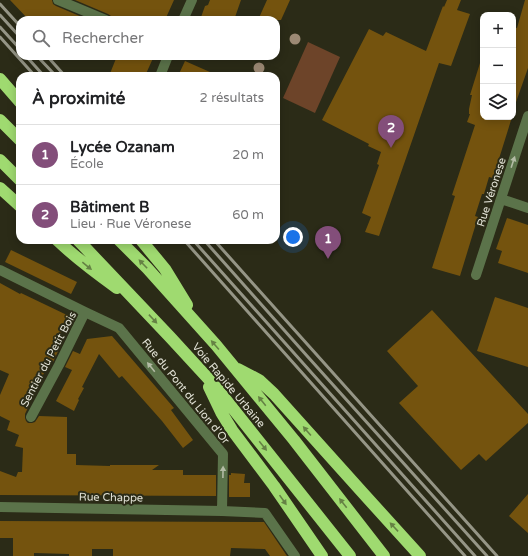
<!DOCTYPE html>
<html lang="fr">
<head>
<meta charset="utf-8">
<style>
	:root { --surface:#fff; --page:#f2f2f2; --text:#202124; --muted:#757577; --line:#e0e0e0; --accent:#834e7a }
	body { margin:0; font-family:"Varela Round",sans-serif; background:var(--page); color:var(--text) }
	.controls { position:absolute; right:12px; top:12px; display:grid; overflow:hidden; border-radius:8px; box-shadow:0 2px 10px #0003 }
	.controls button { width:36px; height:36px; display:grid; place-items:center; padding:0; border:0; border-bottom:1px solid var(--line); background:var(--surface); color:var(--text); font:20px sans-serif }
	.you { position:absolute; left:293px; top:237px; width:14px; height:14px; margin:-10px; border:3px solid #fff; border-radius:50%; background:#1a73e8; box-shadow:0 0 0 6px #1a73e833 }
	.badge { display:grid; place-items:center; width:26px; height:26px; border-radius:50%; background:var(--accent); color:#fff; font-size:13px; font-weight:700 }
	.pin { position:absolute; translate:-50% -33px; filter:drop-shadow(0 1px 2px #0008) }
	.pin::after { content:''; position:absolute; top:21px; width:14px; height:12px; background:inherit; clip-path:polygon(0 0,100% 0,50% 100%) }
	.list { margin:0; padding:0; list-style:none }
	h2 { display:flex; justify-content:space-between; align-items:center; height:52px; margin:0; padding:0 16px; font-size:17px }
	h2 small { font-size:13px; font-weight:400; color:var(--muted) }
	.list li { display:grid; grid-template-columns:26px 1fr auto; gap:12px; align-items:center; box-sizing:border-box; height:60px; padding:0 16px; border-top:1px solid var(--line) }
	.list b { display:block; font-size:15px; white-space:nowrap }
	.list p { margin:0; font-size:13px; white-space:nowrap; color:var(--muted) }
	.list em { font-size:13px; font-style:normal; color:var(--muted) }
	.icon { flex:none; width:22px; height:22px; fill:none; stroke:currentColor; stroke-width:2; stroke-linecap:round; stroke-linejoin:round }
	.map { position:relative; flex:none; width:528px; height:556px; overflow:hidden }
	.search { position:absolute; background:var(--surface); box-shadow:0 2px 10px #0003; left:16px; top:16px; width:264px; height:44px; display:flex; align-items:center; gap:10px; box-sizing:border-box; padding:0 14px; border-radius:12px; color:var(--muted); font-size:15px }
	.panel { position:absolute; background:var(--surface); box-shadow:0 2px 10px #0003; left:16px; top:72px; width:264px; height:172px; border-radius:12px }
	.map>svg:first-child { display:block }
	.green { fill:#6d4429 }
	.building { fill:#74530e }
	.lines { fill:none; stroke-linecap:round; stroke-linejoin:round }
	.minor { stroke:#5b734a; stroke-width:10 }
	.highway { stroke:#9fda70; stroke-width:12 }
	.rail { stroke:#959586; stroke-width:3 }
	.tree { fill:#9c8974 }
	.oneway { fill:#b3bba5 }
	.oneway2 { fill:#658244 }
	.labels { text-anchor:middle; stroke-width:4; stroke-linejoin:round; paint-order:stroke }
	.street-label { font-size:11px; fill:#e2e2d6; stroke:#2b2b17 }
</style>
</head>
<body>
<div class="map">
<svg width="528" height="556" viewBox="0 0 528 556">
	<rect width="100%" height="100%" fill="#2b2b17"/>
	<path class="green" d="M308 42 340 57 315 113 283 98Z"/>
	<path class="building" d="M10 0H52L53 4 56 6 89 20H29Z
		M75 0H174L165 20H112L111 16 108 14Z
		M210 0H241L234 20H200L205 6 208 5Z
		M267 0H290L281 20H258Z
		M447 0H461L457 10 470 14 451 66 439 63 379 236 365 232 371 217 362 213 379 165 377 164 381 152 368 146 369 144 322 120 369 29 383 36 386 32 426 51 443 6 444 7Z
		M525 0H528V68L515 105H513V27L517 28Z
		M117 56H154L145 76H109Z
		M185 61 219 76H178Z
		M480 63H483V117H512L493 178 489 177 484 194H482L475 216 478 217 460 276 432 268 455 196 452 195 475 125 467 122 470 114H469V109L472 95H470Z
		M507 218 528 225V273L498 263 502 251 496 249Z
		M11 250 77 282 71 294 5 262Z
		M0 283 20 294 21 293 69 316 56 343 61 345 53 362 50 360 25 414V418L26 421 28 423H32L35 422 39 416 67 417V454H76V465L110 466V465H159L152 470H183V475H216V496L0 495V471L16 477 18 472H22L23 448 15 446 19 435 7 430 10 421 0 416V395L9 374 0 370Z
		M495 297 528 308V367L477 351Z
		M432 310 528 414V423L486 461 479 454 461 470 399 403 418 386 387 351Z
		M112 336 174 408 171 410 193 440 183 448 162 421 122 376 119 378 99 354 82 387 84 388 78 399 79 400 74 411 56 401 72 370 65 367 73 351 80 354 87 339Z
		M231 473 245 474 244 483H250V497H229V475H231Z
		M528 494V533L509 516Z
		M0 521 264 522 287 556H270L265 549 231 548 230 556H113V549H92V556H69V554L34 553V556H13V538H0Z"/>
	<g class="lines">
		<path class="minor" d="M58 0 106 20
			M183 20 192 0
			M160 76 168 56
			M501 199 528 208
			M0 270 85 312 119 328 223 454 222 511
			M476 275 528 116
			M31 417 59 365 85 312
			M0 507 222 511 265 513 295 556"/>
		<path class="highway" d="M0 79 20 102
			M0 120 20 140
			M0 160 20 180
			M0 188 20 206
			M57 240C76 258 96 273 117 288
			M78 240 170 337 215 386 350 556
			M119 240 147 268 216 345 294 440 384 556
			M141 240 165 269 187 305
			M238 369 259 380 274 394 362 492 420 556
			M209 387 221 412 232 430 274 486 322 556"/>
		<path class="rail" d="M0 4 20 26
			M0 15 20 37
			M0 27 20 49
			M0 37 35 76
			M26 56 44 76
			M37 56 56 76
			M47 56 65 76
			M184 240 465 556
			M193 240 475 556
			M204 240 308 357 487 556
			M214 240 497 556"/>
	</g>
	<g class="tree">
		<circle cx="295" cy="39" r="5.5"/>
		<circle cx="259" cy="68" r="5.5"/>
	</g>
	<defs><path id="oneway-solid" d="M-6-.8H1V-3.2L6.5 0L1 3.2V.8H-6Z"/></defs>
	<g class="oneway">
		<use href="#oneway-solid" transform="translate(513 162) rotate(-72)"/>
		<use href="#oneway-solid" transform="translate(151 367) rotate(-129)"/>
		<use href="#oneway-solid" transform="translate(223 472) rotate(-89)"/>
	</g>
	<g class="oneway2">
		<use href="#oneway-solid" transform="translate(143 264) rotate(-134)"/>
		<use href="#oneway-solid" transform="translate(87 266) rotate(39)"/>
		<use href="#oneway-solid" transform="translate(153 319) rotate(47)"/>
		<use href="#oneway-solid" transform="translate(215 345) rotate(-131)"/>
		<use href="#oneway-solid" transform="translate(262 401) rotate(-129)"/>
		<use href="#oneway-solid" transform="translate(307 431) rotate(-131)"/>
		<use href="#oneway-solid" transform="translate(263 446) rotate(51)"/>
		<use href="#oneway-solid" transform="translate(283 500) rotate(55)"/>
		<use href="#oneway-solid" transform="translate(343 503) rotate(-128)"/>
		<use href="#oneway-solid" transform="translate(394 527) rotate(-133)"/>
	</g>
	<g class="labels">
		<g class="street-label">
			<text transform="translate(491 192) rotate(-72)" y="4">Rue Véronese</text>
			<text transform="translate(48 359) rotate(-62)" y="4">Sentier du Petit Bois</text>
			<text transform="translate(229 385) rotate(50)" y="4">Voie Rapide Urbaine</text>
			<text transform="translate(186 391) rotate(51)" y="4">Rue du Pont du Lion d'Or</text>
			<text transform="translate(111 497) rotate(1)" y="4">Rue Chappe</text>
		</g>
	</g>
</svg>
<div class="controls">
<button>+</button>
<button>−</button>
<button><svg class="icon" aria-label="layers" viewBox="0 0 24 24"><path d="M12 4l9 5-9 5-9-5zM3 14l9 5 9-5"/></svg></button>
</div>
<div class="you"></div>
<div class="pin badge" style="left:328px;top:259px">1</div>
<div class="pin badge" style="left:391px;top:148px">2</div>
<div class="search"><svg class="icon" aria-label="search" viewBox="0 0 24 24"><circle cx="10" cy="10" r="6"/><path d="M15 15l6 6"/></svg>Rechercher</div>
<section class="panel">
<h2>À proximité<small>2 résultats</small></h2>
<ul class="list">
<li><span class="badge">1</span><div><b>Lycée Ozanam</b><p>École</p></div><em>20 m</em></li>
<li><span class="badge">2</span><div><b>Bâtiment B</b><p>Lieu · Rue Véronese</p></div><em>60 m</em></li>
</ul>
</section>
</div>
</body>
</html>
